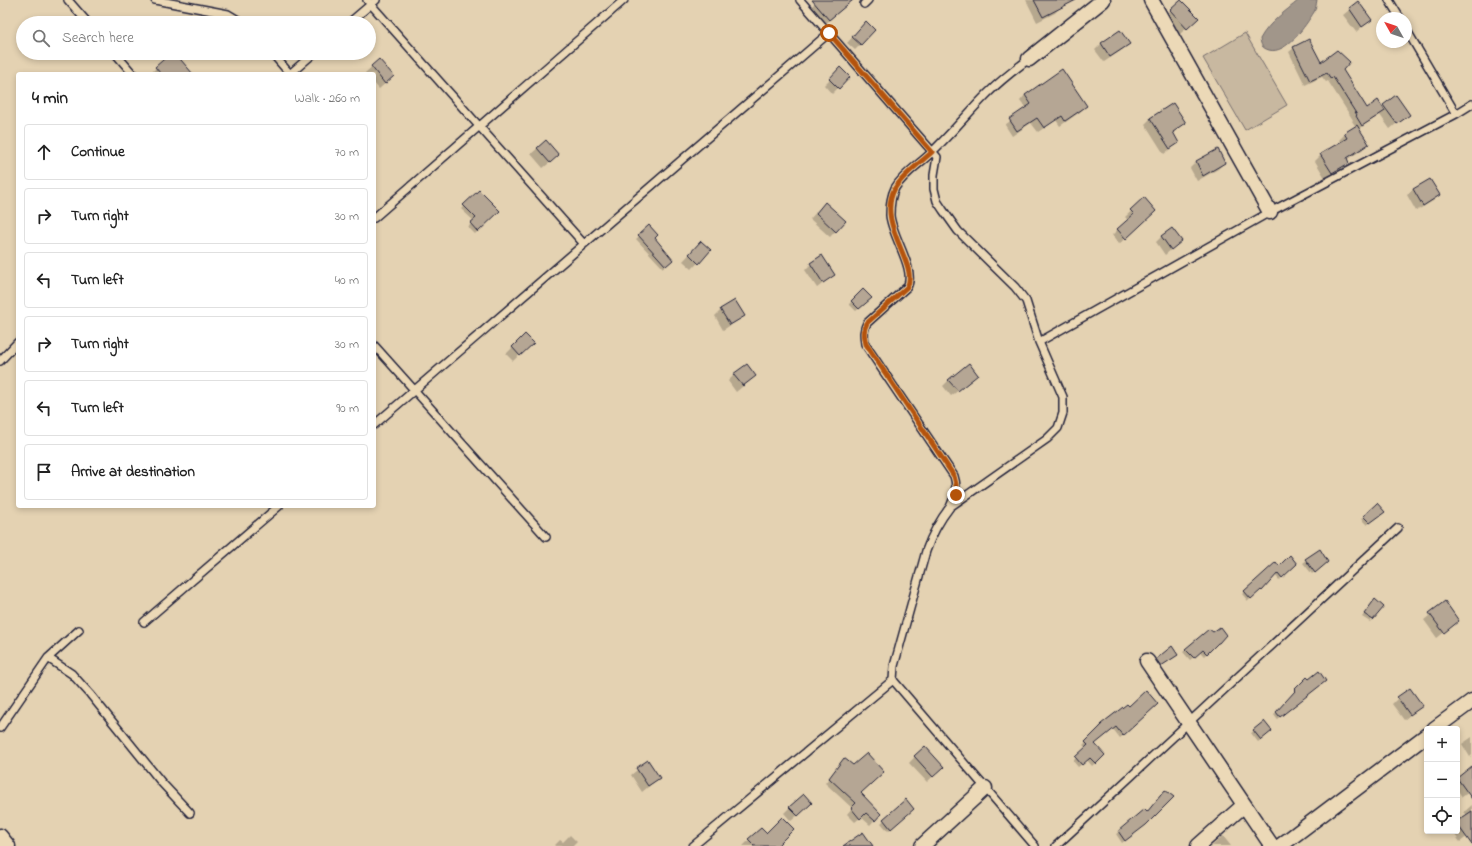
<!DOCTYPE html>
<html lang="en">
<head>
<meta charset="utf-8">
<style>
	:root { --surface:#fff; --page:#f2f2f2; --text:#222; --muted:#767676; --line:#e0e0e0 }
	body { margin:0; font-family:"Indie Flower",sans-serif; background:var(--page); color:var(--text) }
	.controls { position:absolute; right:12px; bottom:12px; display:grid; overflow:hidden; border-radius:4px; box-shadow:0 2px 6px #0003 }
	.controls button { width:36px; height:36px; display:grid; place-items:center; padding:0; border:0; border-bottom:1px solid var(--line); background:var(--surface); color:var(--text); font:20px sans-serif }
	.compass { position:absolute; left:1376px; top:12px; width:36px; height:36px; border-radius:50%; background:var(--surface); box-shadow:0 2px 6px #0003; rotate:310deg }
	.stop { position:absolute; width:12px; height:12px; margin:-9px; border:3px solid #b45309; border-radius:50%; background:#fff }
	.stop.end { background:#b45309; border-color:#fff; box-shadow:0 1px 4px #0008 }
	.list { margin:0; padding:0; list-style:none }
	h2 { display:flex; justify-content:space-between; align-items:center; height:52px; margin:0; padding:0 16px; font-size:17px }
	h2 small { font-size:13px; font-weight:400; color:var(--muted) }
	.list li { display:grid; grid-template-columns:26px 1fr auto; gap:12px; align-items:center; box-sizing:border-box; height:56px; margin:0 8px 8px; padding:0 8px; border:1px solid var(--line); border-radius:4px }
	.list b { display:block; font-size:15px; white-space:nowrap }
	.list em { font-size:13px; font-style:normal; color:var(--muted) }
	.icon { flex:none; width:22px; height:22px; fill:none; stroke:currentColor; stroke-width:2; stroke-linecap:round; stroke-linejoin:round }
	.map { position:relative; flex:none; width:1472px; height:846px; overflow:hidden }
	.search { position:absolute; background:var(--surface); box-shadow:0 2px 6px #0003; left:16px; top:16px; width:360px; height:44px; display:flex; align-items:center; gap:10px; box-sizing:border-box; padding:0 14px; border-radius:22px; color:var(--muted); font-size:15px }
	.panel { position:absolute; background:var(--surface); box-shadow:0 2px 6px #0003; left:16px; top:72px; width:360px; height:436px; border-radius:4px }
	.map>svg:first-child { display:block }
	.green { fill:#c8b8a0; stroke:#756d6e }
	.water { fill:#a1968a; stroke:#6e686a }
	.shadow { fill:#0003 }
	.building { fill:#b5a694; stroke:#22223b }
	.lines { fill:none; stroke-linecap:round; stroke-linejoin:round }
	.service-casing { stroke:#22223b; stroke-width:10 }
	.minor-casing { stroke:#22223b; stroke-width:17 }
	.service { stroke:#ecd9b7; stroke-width:7 }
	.minor { stroke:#ecd9b7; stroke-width:14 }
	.route { stroke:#b45309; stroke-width:5 }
</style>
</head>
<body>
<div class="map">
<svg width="1472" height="846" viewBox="0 0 1472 846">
	<rect width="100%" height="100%" fill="#e4d2b2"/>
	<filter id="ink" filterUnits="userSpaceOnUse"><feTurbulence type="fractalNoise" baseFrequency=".025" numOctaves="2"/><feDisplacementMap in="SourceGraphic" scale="8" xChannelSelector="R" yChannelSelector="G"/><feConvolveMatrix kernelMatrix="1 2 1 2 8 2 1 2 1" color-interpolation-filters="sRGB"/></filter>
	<g filter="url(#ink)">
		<path class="green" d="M1245 33 1287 105 1245 130 1203 58Z"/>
		<path class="water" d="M1299 0H1317C1316 4 1316 9 1314 12 1306 25 1286 55 1269 50 1262 48 1261 45 1260 39 1269 22 1285 12 1299 0Z"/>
		<path class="shadow" d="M818 0H846L849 3 823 26 809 9Z
			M1026 0H1067L1055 13 1037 22Z
			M1181 1 1191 24 1180 34 1164 17Z
			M1358 3 1370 20 1356 32 1343 15Z
			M860 29 861 44 855 50 847 43Z
			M1120 31 1128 44 1122 50 1104 62 1095 50 1101 44Z
			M1294 48 1321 64 1342 70 1367 109 1382 107 1384 105 1408 114 1390 129 1380 115 1358 129 1368 144 1362 150 1346 160 1348 162 1342 168 1325 178 1315 161 1321 155 1341 143 1339 140 1345 134 1356 127 1352 121 1353 120 1328 81 1326 82 1322 77 1305 85 1289 52Z
			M172 53 190 74H150L156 68Z
			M379 60 387 82 379 89 374 83V74H366L365 73Z
			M840 69 849 77 832 94 824 85Z
			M1061 71 1086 106 1080 112 1060 126 1056 120 1038 132 1031 123 1012 136 1005 125 1026 109 1020 101 1025 95Z
			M1151 118 1185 123 1172 134 1178 143 1164 154 1145 124Z
			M546 141 552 161 543 168 531 154Z
			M1217 151 1224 163 1218 169 1197 181 1190 168 1196 162Z
			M1413 189 1439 195 1433 201 1416 211 1407 195Z
			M479 191 498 211 475 234 468 227 474 221 461 209Z
			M1144 199 1149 217 1119 244 1112 235 1128 220 1125 217Z
			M819 209 844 222 830 237 810 219Z
			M649 227 654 238 672 260 663 268 636 239Z
			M1162 236 1181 241 1165 255 1156 242Z
			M701 242 710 250 692 269 683 261Z
			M811 264 834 275 817 288 805 270Z
			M863 291 870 298 856 311 849 304Z
			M721 310 743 315 737 321 723 330 715 316Z
			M525 335 532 343 513 361 506 354Z
			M734 375 755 376 736 392 728 381Z
			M949 380 971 381 951 396 943 386Z
			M1380 514 1367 525 1361 519 1364 516Z
			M1320 550 1324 564 1312 574 1303 563Z
			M1276 564 1279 567 1296 564 1279 580 1275 575 1258 593V592L1248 601 1242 594Z
			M1375 600 1372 619 1370 622 1362 617Z
			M1445 603 1452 626 1437 638 1424 620Z
			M1215 645 1204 656 1200 652 1190 660 1183 652 1186 649Z
			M1174 657 1158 668 1154 663 1157 660Z
			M1307 678 1309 680 1322 683 1277 719 1274 715Z
			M1398 698 1422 705 1404 720 1392 704Z
			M1138 721 1126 733 1120 738 1113 729 1094 744 1104 755 1092 766 1087 760 1078 767 1073 761 1086 748 1083 745 1100 728 1099 727 1102 724Z
			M1254 731 1268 734 1258 742 1251 733Z
			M1472 737V755L1470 757 1462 744Z
			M924 747 943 767 927 782 909 763Z
			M844 759 860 793 880 814 870 825 861 817 855 822 847 814 852 808 825 783Z
			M647 762 659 778 642 792 631 775Z
			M1472 768V790L1462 797 1457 789V778Z
			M906 800 910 811 888 831 881 823Z
			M1472 805V833L1460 842 1452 831H1457V822L1467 815 1464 812Z
			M790 807 805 809 791 821 784 813Z
			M1146 813 1142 827 1122 843 1116 834Z
			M570 835 577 842 573 846H554L560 840 563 842Z
			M766 835 779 845 778 846H743L749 840Z
			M1223 836 1231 846H1212Z"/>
		<path class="building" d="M812 0H853L829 20Z
			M1034 0H1076L1043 17Z
			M1181 0 1199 18 1187 29 1170 10Z
			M1358 1 1372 20 1362 27 1349 8Z
			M866 21 875 30 861 45 852 37Z
			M1120 30 1130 44 1110 57 1101 43Z
			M1309 39 1321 62 1337 50 1350 62 1343 70 1367 108 1378 100 1385 111 1362 126 1356 116 1357 115 1333 77 1331 79 1327 73 1310 81 1293 47Z
			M171 53H175L193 74H161L155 67Z
			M379 59 394 76 385 84 371 66Z
			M840 67 850 77 839 89 829 79Z
			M1062 69 1087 106 1065 121 1062 116 1044 128 1037 118 1017 131 1009 119 1031 104 1025 95Z
			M1396 95 1410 115 1397 124 1383 105Z
			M1173 103 1186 123 1173 132 1179 143 1170 149 1150 118Z
			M1357 125 1369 144 1347 158 1349 163 1332 173 1320 154 1347 138 1344 133Z
			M546 140 559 155 550 163 537 148Z
			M1218 149 1225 163 1203 176 1196 161Z
			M1430 179 1440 195 1423 206 1413 189Z
			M479 190 500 211 478 232 470 223 476 218 463 205Z
			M1144 197 1156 211 1126 239 1117 229 1134 214 1130 210Z
			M825 202 846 221 836 232 816 213Z
			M649 225 658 235 655 238 673 260 666 266 638 235Z
			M1172 228 1182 241 1171 250 1161 236Z
			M701 241 711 250 699 264 689 254Z
			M822 255 835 275 823 283 810 263Z
			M863 289 872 298 859 309 851 301Z
			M735 300 745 316 730 325 720 309Z
			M525 334 534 343 520 356 512 347Z
			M969 363 978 375 958 391 948 380Z
			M747 364 756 376 743 386 733 374Z
			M1377 503 1385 512 1370 523 1363 516Z
			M1320 549 1328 562 1315 573 1305 559Z
			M1290 555 1297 564 1282 578 1278 573 1262 591 1261 590 1251 599 1244 591 1276 562 1279 566Z
			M1375 599 1384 607 1373 620 1364 614Z
			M1445 601 1459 621 1444 633 1429 613Z
			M1220 627 1226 635 1219 643H1218L1207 654 1203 650 1194 658 1185 649 1209 629 1213 632Z
			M1172 646 1178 655 1161 666 1156 659Z
			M1319 671 1326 681 1280 717 1276 712 1295 691 1294 690 1307 677 1309 679Z
			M1410 688 1423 706 1410 715 1397 697Z
			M1146 690 1158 704 1123 736 1116 727 1095 744 1105 755 1096 764 1090 758 1082 765 1075 757 1088 745 1085 742 1102 725 1101 724 1127 704 1129 706Z
			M1264 721 1272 731 1261 740 1253 730Z
			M925 746 944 767 933 777 914 756Z
			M867 753 884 772 861 793 881 814 875 821 866 813 860 819 851 808 856 803 829 778 844 758 853 765Z
			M648 760 660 778 648 786 636 768Z
			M1472 766V799L1457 778Z
			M1165 790 1174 797 1146 825 1125 841 1118 831 1144 809 1147 812Z
			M804 794 812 803 798 816 789 807Z
			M906 799 914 809 891 829 883 819Z
			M1472 811V845L1457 824V821Z
			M782 817 794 829 777 846H753L754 845 748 839 761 828 766 833Z
			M863 832 873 846H843Z"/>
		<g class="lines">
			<g class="service-casing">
				<path id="service" d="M68 0 88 23
					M155 0 228 14 243 23
					M367 0 584 244
					M800 0 937 157 934 175V189L937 201 943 210 958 231 1015 287 1026 301 1039 342 1063 397V413L1058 428 1047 439 950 507C939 521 932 534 926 551L894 666 893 680 1035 846
					M1389 0 1400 18
					M864 4 868 0
					M349 23 376 0
					M1406 29 1456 114
					M115 53 133 74
					M272 53 290 74
					M290 74 314 53
					M374 218 624 0
					M1039 342 1270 212 1456 114 1472 104
					M374 345 546 537
					M0 361 18 342
					M374 425 829 33
					M950 507C955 496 958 488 954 476L865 344C864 335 863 331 867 323L907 287C917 270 891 235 890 215 890 206 891 196 895 188 904 173 920 164 932 152 951 134 968 113 987 94 1000 81 1014 70 1029 59
					M144 622 279 506
					M48 658 72 674 90 694 162 783 190 813
					M0 728 48 658 79 630
					M693 846 893 680
					M1056 846 1398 528"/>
			</g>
			<g class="minor-casing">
				<path id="minor" d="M1151 0 1270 212
					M1029 59 1103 0
					M1147 661 1272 846
					M1434 729 1472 701
					M0 836 8 846
					M922 846 985 788
					M1198 846 1244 805
					M1280 846 1427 735"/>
			</g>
			<use href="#service" class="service"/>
			<use href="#minor" class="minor"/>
		</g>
	</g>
	<g class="lines" filter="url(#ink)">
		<path class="route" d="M829 33 932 152C920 163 904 174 895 188 875 224 920 265 907 287L867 323C863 331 864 335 866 344L954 476 956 484V495"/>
	</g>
</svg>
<div class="controls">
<button>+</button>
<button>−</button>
<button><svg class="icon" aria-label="locate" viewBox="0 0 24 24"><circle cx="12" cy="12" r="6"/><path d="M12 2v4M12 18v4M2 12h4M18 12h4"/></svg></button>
</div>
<svg class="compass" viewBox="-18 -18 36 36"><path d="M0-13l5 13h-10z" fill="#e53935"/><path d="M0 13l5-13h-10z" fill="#767676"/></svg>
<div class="stop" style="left:829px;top:33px"></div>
<div class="stop end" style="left:956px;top:495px"></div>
<div class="search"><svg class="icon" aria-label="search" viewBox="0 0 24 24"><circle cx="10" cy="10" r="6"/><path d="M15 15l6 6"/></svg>Search here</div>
<section class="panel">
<h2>4 min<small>Walk · 260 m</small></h2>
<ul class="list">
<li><svg class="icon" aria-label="ahead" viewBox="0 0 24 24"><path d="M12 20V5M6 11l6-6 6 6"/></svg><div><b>Continue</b></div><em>70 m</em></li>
<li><svg class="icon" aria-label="right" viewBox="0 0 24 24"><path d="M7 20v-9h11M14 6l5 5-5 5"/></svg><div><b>Turn right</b></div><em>30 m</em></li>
<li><svg class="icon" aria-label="left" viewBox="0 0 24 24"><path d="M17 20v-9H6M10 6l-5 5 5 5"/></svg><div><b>Turn left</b></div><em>40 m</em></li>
<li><svg class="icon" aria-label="right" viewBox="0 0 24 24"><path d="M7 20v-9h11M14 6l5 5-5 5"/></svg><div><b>Turn right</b></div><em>30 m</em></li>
<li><svg class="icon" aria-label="left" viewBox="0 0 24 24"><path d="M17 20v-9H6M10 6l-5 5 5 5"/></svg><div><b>Turn left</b></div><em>90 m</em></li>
<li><svg class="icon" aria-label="arrive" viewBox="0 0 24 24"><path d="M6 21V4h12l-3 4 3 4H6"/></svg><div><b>Arrive at destination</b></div></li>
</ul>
</section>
</div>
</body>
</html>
